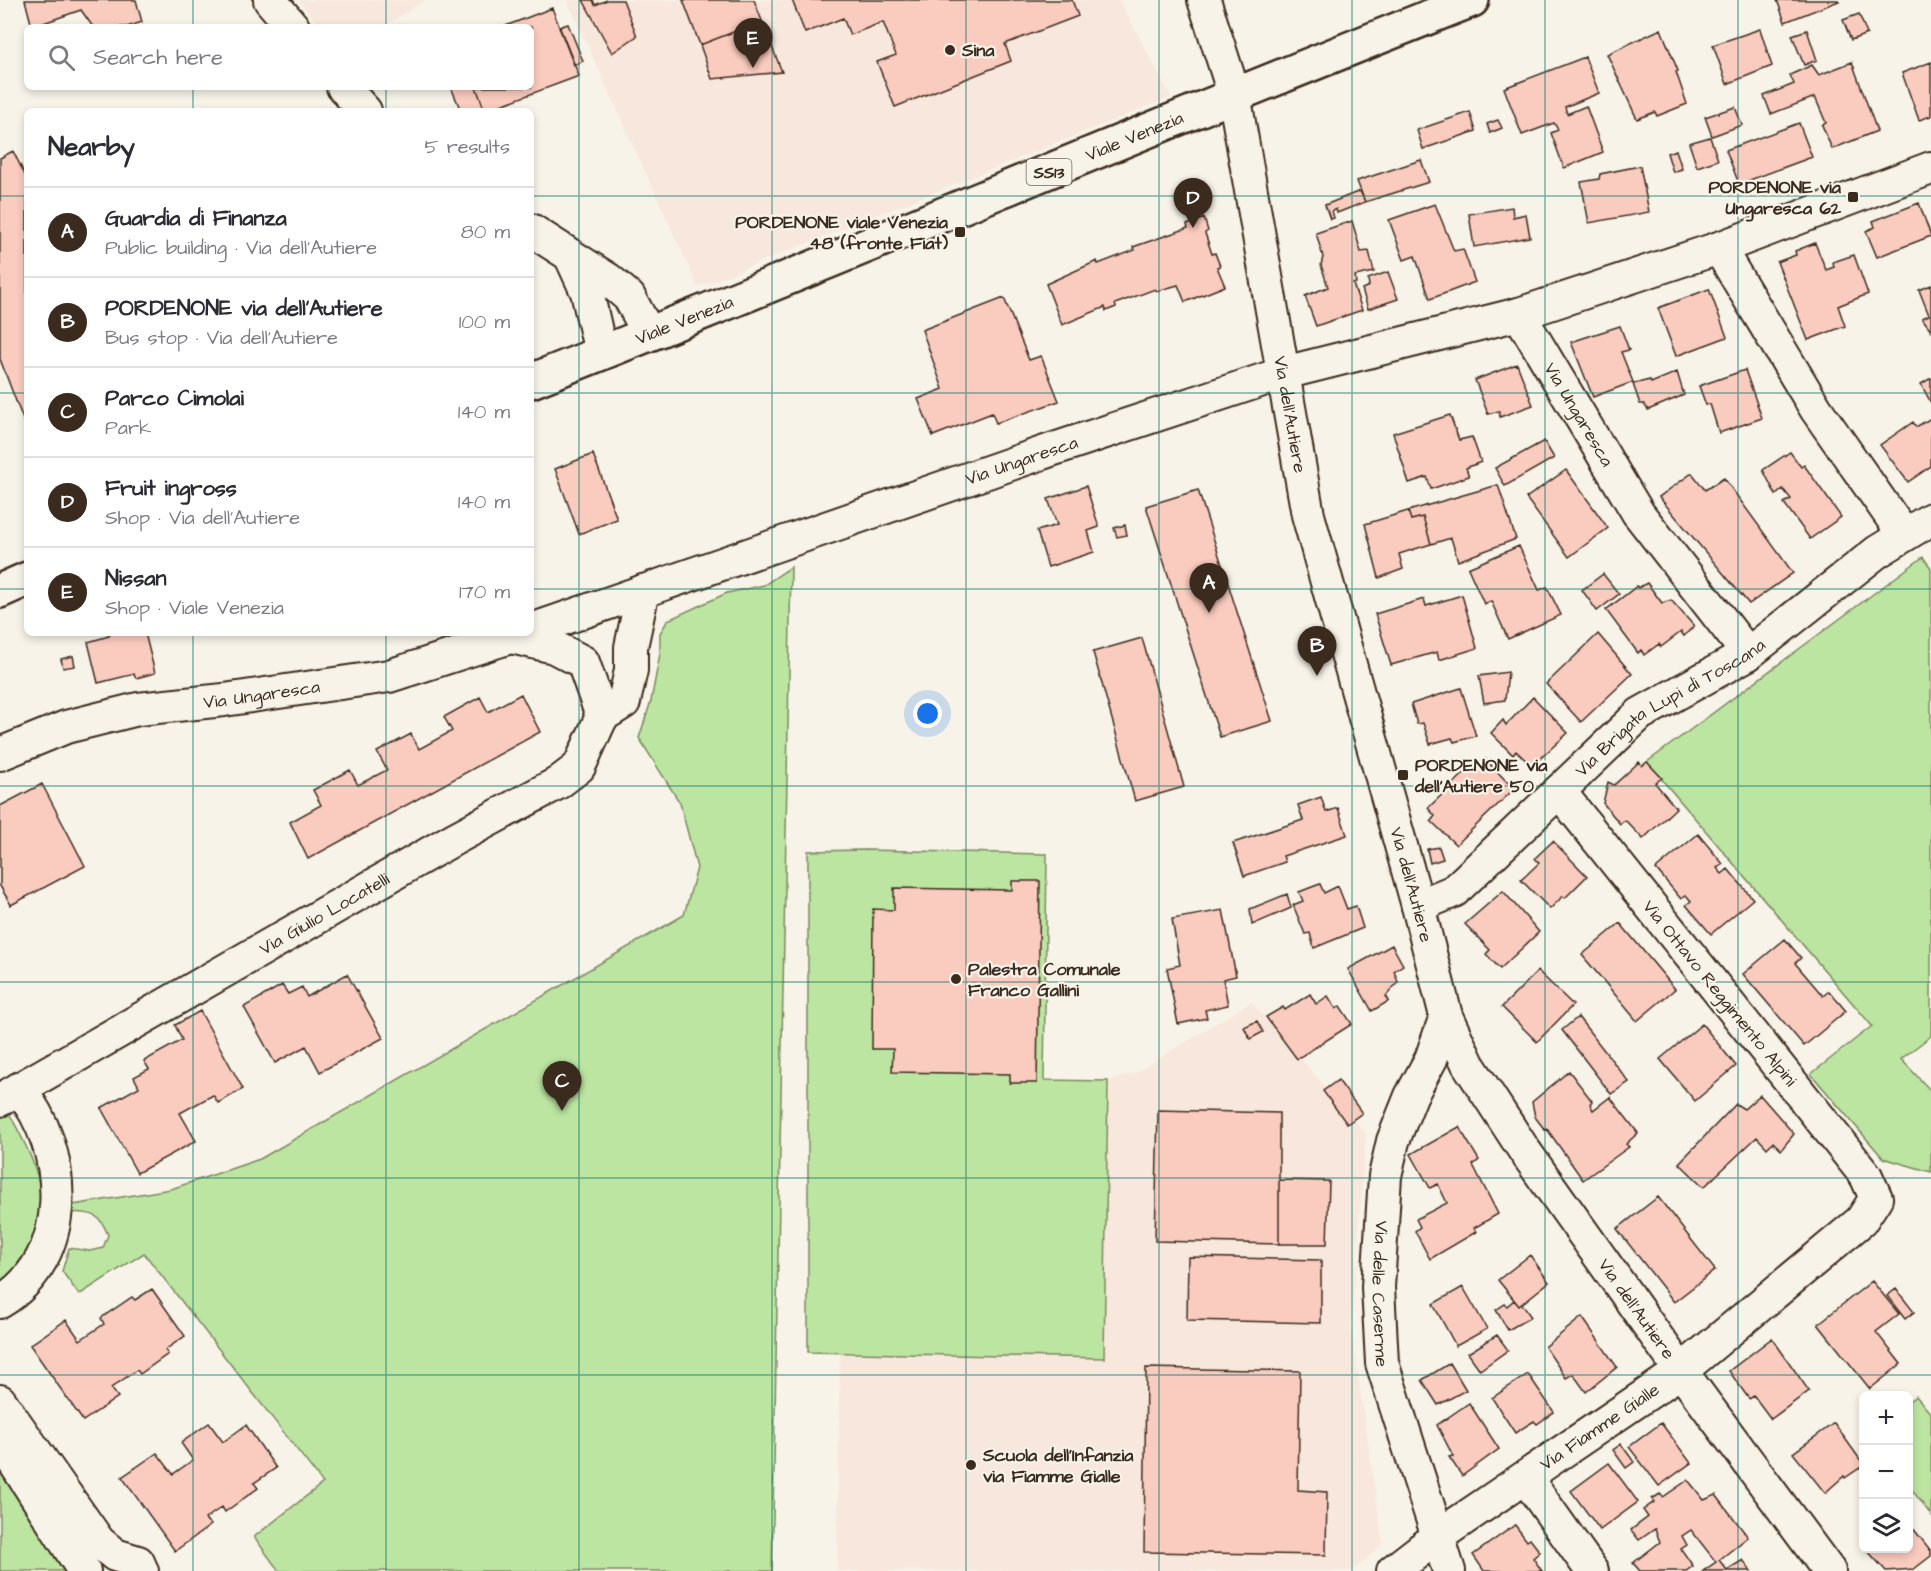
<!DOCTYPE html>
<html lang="en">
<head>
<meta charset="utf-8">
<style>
	:root { --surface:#fff; --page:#f7f7f7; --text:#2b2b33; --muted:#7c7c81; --line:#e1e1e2; --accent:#3b2a1e }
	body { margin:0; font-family:"Architects Daughter",sans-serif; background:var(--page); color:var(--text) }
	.controls { position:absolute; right:18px; bottom:18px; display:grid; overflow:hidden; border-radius:9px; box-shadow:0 3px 9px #0003 }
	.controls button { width:54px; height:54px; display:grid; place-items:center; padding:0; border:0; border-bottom:2px solid var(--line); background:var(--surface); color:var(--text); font:30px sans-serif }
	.you { position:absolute; left:928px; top:714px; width:21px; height:21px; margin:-15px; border:4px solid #fff; border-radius:50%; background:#1a73e8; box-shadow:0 0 0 9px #1a73e833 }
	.badge { display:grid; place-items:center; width:39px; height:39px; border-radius:50%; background:var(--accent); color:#fff; font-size:20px; font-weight:700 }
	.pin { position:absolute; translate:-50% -50px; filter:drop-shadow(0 2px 3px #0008) }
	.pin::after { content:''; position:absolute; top:32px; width:21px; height:18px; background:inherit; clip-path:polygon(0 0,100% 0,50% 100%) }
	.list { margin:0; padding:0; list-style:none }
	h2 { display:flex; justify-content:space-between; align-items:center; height:78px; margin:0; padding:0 24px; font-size:26px }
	h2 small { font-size:20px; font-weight:400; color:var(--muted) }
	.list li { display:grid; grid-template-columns:39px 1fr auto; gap:18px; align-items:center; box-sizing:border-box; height:90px; padding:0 24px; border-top:2px solid var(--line) }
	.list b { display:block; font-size:22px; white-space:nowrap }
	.list p { margin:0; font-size:20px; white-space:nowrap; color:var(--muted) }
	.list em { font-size:20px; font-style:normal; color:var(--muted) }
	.icon { flex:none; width:33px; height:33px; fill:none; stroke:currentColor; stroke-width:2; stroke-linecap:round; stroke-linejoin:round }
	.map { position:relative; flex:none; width:1931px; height:1571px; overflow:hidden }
	.search { position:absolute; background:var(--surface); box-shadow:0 3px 9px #0003; left:24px; top:24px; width:510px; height:66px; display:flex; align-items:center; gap:15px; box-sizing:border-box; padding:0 21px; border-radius:9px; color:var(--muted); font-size:22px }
	.panel { position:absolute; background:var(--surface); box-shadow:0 3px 9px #0003; left:24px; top:108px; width:510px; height:528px; border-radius:9px }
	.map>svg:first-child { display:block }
	.built { fill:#f8e7dc }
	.green { fill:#bce5a1; stroke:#7c8860; stroke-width:1.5 }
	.building { fill:#facbbf; stroke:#3b2a1e; stroke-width:1.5 }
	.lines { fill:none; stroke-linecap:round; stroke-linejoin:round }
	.minor-casing { stroke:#3b2a1e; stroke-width:36 }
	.primary-casing { stroke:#3b2a1e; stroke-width:38 }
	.minor { stroke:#f7f3e8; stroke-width:32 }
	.primary { stroke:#f7f3e8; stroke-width:33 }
	.grid { fill:none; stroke:#0f766e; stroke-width:1.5; stroke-opacity:0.55 }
	.poi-dot { fill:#3b2a1e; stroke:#f7f3e8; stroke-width:2 }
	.labels { text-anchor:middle; stroke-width:4.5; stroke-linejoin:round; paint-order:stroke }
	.shield { fill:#f7f3e8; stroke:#73665b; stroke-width:1.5 }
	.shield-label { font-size:16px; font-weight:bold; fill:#3b2a1e }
	.poi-label { font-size:18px; font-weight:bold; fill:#3b2a1e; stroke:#f7f3e8; text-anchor:start }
	.street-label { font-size:18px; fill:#3b2a1e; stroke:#f7f3e8 }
</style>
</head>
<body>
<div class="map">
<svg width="1931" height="1571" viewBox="0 0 1931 1571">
	<rect width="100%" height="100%" fill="#f7f3e8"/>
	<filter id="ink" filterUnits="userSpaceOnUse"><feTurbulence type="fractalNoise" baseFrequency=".0167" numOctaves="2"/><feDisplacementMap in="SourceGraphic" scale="12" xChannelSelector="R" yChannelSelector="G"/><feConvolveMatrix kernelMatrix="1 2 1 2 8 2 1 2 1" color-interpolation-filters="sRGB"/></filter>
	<g filter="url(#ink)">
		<path class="built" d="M299 0H425L383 27H320Z
			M567 0H1119L1171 97 698 287Z
			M1251 1002 1366 1134 1351 1328 1383 1544 1352 1571H837L840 1353 1104 1358 1108 1081 1135 1073Z"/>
		<path class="green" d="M1923 557 1931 568V1036L1901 1059 1931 1091V1172L1883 1158 1811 1074 1872 1026 1647 762Z
			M791 567 772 1571H279L254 1537 323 1483 144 1253 79 1295 62 1271 69 1248 90 1251 103 1248 108 1235C99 1211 91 1213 67 1212V1206L171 1189 260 1159 684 915 697 868 680 803 639 738 651 701 660 654V633L668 620 727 593 764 585Z
			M866 850 1047 854 1044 1080 1108 1081 1104 1358 808 1352V851Z
			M6 1107C30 1154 57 1194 29 1246 21 1259 13 1273 0 1282V1111Z
			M1916 1396 1931 1414V1515L1909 1486V1401Z
			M0 1465 73 1571H0Z"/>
		<path class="building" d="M25 0H136L142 22 127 27H93L81 10 32 27Z
			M583 0H593L595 5 607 0H623L637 36 612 53Z
			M683 0H754L762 21 700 45Z
			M792 0H1072L1078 16 1005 44 1011 61 895 107 877 62 896 55 883 22 850 35 843 18 805 33Z
			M1777 0H1838L1839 1 1785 22Z
			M552 8 579 76 485 111 476 87H531V27H503Z
			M1859 14 1867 34 1851 40 1843 20Z
			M762 21 782 72 712 79 700 45Z
			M568 24 583 61 574 65 559 27Z
			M1661 29 1678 71 1676 72 1687 104 1657 116 1655 112 1637 119 1607 54Z
			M1760 29 1772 66 1727 84 1713 45Z
			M1807 30 1817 60 1804 65 1792 35Z
			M1585 57 1599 93 1565 107 1567 114 1586 106 1603 152 1564 168 1551 133 1558 130 1554 123 1522 135 1504 88Z
			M1852 62 1877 131 1832 149 1822 125 1826 123 1815 97 1771 114 1764 96 1794 84 1790 75 1812 65 1819 75Z
			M1931 62V116L1919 120 1902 73Z
			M451 87H476L485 111H461Z
			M1735 107 1742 125 1712 136 1705 117Z
			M1470 112 1476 131 1423 149 1417 130Z
			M1498 120 1502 128 1490 133 1487 124Z
			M1799 123 1812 157 1739 184 1726 150Z
			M1710 137 1718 160 1697 167 1689 143Z
			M1676 150 1682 169 1673 172 1667 153Z
			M13 151 27 179V430L0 359V158Z
			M1421 160 1429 182 1365 202 1357 181Z
			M1640 166 1649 212 1589 223 1581 182 1599 179 1600 174Z
			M1360 191 1365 202 1337 213 1336 209 1332 211 1334 218 1330 219 1325 205Z
			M1919 203 1931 236 1877 257 1866 231 1875 227 1873 221Z
			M1435 204 1454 251 1463 249 1475 282 1430 299 1415 256 1404 260 1389 220Z
			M1512 207 1513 217 1526 214 1530 237 1474 247 1469 214Z
			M1204 218 1208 231 1205 233 1212 254 1215 253 1220 266 1217 267 1225 286 1185 302 1178 285 1157 291 1155 289 1115 304 1116 307 1106 311 1105 307 1062 325 1046 284 1097 261 1098 264 1135 250 1133 247 1188 228 1187 225Z
			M1352 221 1361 252 1369 251 1374 272 1355 276 1356 283 1353 284 1362 310 1316 326 1305 296 1328 287 1321 265 1323 257 1316 233Z
			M1815 243 1826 270 1834 267 1833 262 1854 255 1868 294 1838 306 1845 326 1808 340 1777 262 1796 255 1795 251Z
			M1388 272 1398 299 1368 309 1362 289 1369 286 1368 279Z
			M1931 285V330L1922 318 1929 315 1919 290Z
			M1709 289 1727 337 1676 356 1658 308Z
			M1004 298 1029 360 1041 356 1059 401 996 423 992 413 933 436 918 399 943 389 922 330Z
			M1620 326 1629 350 1621 352 1633 382 1593 397 1571 342Z
			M1517 364 1533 405 1500 417 1499 411 1488 414 1475 380Z
			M1745 370 1762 418 1719 433 1710 404 1706 405 1699 386Z
			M1677 372 1684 395 1648 410 1644 404H1640L1633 384 1650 380 1651 383Z
			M1931 378V403L1921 384Z
			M1450 415 1459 440 1472 437 1481 462 1466 468 1469 476 1431 489 1427 477 1409 483 1393 433Z
			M1931 418V466L1908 482 1880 445 1913 422 1916 427Z
			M1544 441 1554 458 1505 486 1495 468Z
			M1790 452 1801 467 1804 465 1841 517 1810 539 1784 503 1791 499 1783 489 1776 495 1763 470Z
			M593 454 617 519 579 534 555 469Z
			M1566 470 1608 528 1569 557 1526 498Z
			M1692 473 1705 490 1724 478 1793 573 1749 604 1659 497Z
			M1498 485 1516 539 1458 561 1451 538 1431 544 1423 517 1411 520 1408 511Z
			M1086 486 1099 527 1088 531 1094 552 1048 567 1037 531 1057 525 1048 499Z
			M1198 490 1272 721 1220 737 1146 506Z
			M1408 511 1411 520 1423 517 1431 544 1399 554 1403 569 1379 578 1365 524Z
			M1125 525 1127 535 1117 537 1114 528Z
			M1519 546 1539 590 1547 587 1561 615 1508 639 1491 601 1484 604 1468 568Z
			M1603 574 1619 594 1597 611 1582 590Z
			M1647 583 1662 603 1671 600 1694 626 1684 636 1681 632 1661 647 1659 644 1644 655 1641 650 1638 653 1606 610 1637 586 1638 588Z
			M1462 595 1477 648 1439 660 1437 652 1391 665 1375 614 1424 599 1426 606Z
			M108 633H145L155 673 136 678 134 674 98 683 88 642 109 636Z
			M1598 634 1632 674 1581 722 1546 684Z
			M1142 638 1184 787 1135 801 1093 652Z
			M73 656 75 666 63 668 61 659Z
			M1508 672 1505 700 1484 703 1479 676Z
			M1461 688 1476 736 1454 742 1452 738 1430 744 1423 723 1417 724 1411 704Z
			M521 694 540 732 308 859 290 822 321 805 313 790 350 770 358 785 387 770 377 752 411 734 419 749 452 731 444 717 480 697 488 712Z
			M1533 697 1568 733 1532 766 1516 751 1513 755 1491 733 1503 720 1506 725Z
			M1485 759 1514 789 1456 845 1431 821 1435 816 1428 808 1475 763 1478 766Z
			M1639 762 1642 766 1647 762 1662 778 1655 783 1676 808 1643 839 1625 820 1620 824 1603 803 1608 782 1614 785Z
			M42 784 85 866 11 905 0 886V806Z
			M1321 797 1326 812 1338 808 1347 835 1283 856 1285 862 1244 876 1233 843 1303 820 1298 805Z
			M1698 834 1723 864 1717 868 1722 874 1728 869 1753 899 1711 934 1686 905 1691 901 1686 895 1681 899 1656 869Z
			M1553 841 1587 876 1565 898 1563 896 1550 909 1521 880 1539 863 1535 858Z
			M1439 847 1443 859 1430 863 1427 849Z
			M1012 881H1040L1037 1083H1010V1074L892 1072 893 1049H872L873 909 894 910V888L1012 890Z
			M1320 884 1324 893 1338 886 1347 909 1356 906 1363 928 1314 948 1310 933 1305 934 1293 905 1303 901 1299 892Z
			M1503 891 1539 932 1500 969 1486 954 1490 950 1465 924Z
			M1287 894 1291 908 1252 925 1250 909Z
			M1223 910 1236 976 1223 979 1228 1005 1205 1010 1207 1018 1178 1024 1167 968 1180 965 1172 919Z
			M1620 923 1675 989 1637 1021 1582 955Z
			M1785 939 1801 958 1795 963 1823 996 1829 991 1846 1011 1804 1046 1743 974Z
			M1392 945 1403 965 1394 971 1398 982 1386 996 1389 1001 1372 1011 1348 969Z
			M1538 971 1573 1005 1537 1042 1502 1007Z
			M347 974 383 1038 320 1072 306 1046 275 1063 244 1007 282 985 288 994 302 987 307 997Z
			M1310 994 1316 1004 1328 996 1336 1009 1340 1006 1352 1024 1297 1059 1266 1017 1283 1007 1285 1010Z
			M200 1011 243 1089 218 1103 213 1095 180 1113 196 1141 137 1173 101 1108 139 1087 134 1077 149 1069 144 1061 182 1040 175 1025Z
			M1578 1017 1629 1082 1611 1094 1562 1030Z
			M1257 1021 1263 1032 1250 1039 1244 1027Z
			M1702 1024 1736 1066 1695 1101 1660 1059Z
			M1569 1071 1592 1101 1590 1104 1593 1110 1610 1097 1638 1133 1626 1144 1629 1147 1583 1180 1547 1129 1545 1130 1535 1117 1532 1102Z
			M1338 1080 1362 1113 1347 1124 1323 1091Z
			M1760 1095 1794 1134 1781 1150 1773 1142 1767 1148 1757 1137 1704 1187 1679 1163 1736 1104 1744 1109Z
			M1158 1110 1279 1113V1244L1155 1241Z
			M1459 1127 1479 1160 1473 1165 1498 1214 1474 1228 1476 1232 1430 1259 1415 1231 1420 1227 1416 1219 1447 1203 1438 1184 1430 1188 1411 1154Z
			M1279 1180 1329 1181 1327 1244H1279Z
			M1658 1197 1715 1270 1674 1302 1617 1229Z
			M1530 1255 1549 1282 1519 1306 1498 1280Z
			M1188 1257 1321 1260V1323L1187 1320Z
			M1872 1281 1899 1314 1876 1332 1901 1364 1870 1389 1818 1324Z
			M1463 1287 1487 1329 1456 1346 1433 1304Z
			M152 1289 185 1336 165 1350 168 1354 140 1374 137 1370 111 1388 118 1397 83 1421 30 1345 66 1320 80 1340 104 1324 101 1318 132 1297 135 1300Z
			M1896 1289 1914 1312 1905 1319 1887 1296Z
			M1514 1300 1519 1306 1522 1304 1531 1317 1508 1330 1496 1310 1505 1304 1507 1306Z
			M1582 1317 1617 1367 1586 1392 1573 1374 1566 1378 1545 1347Z
			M1497 1335 1508 1350 1480 1370 1468 1353Z
			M1772 1338 1809 1391 1771 1419 1754 1396 1749 1399 1729 1371Z
			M1450 1363 1466 1390 1438 1405 1422 1380Z
			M1146 1368 1300 1371 1298 1490 1327 1492 1326 1555 1144 1552Z
			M1528 1374 1554 1412 1537 1424 1534 1421 1515 1433 1492 1398Z
			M1469 1403 1499 1449 1462 1476 1449 1457 1453 1456 1437 1425Z
			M209 1423 223 1442 246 1425 276 1468 254 1483 258 1488 225 1512 222 1507 205 1519 211 1525 175 1551 122 1477 157 1453 173 1474 193 1460 181 1443Z
			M1661 1423 1691 1463 1659 1486 1629 1447Z
			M1834 1423 1864 1465 1845 1478 1844 1476 1825 1493 1793 1453Z
			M1621 1444 1634 1462 1626 1468 1613 1450Z
			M1609 1463 1638 1502 1600 1530 1571 1491Z
			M1688 1480 1704 1500 1716 1495 1748 1537 1719 1560 1727 1570 1743 1560 1751 1571H1703L1716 1562 1691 1530 1682 1536 1687 1545 1681 1549 1693 1566 1686 1571H1640L1633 1563 1660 1542 1655 1529 1639 1540 1631 1530 1648 1517 1643 1510 1654 1502 1652 1499 1660 1494 1663 1497Z
			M1908 1522 1931 1551V1556L1914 1569 1886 1571 1865 1548H1908Z
			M1515 1525 1527 1541 1530 1539 1540 1552 1533 1558 1542 1571H1484L1473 1555Z"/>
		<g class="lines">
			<g class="minor-casing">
				<g id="minor">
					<path d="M270 0 293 27"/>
					<path id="s1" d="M1204 0 1234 94 1308 515 1418 906 1446 1016 1468 1064 1524 1150 1681 1371 1829 1571"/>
					<path d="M343 87 365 111"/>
					<path d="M531 230 609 280 629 297 649 334"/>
					<path d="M1719 248 1816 409 1904 535"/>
					<path d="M571 257 587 292 601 353"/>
					<path id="s2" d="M1519 314 1638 513 1748 654"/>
					<path id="s3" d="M531 630 1051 450 1284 373 1519 314 1719 248 1931 168"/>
					<path d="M511 637 554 647 583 662 602 716 624 702 631 670V647L643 591"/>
					<path id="s4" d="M0 754 66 727 138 709 224 700 389 676 523 633"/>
					<path id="s5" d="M1418 906 1454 891 1640 714 1748 654 1877 552 1931 519"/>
					<path id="s6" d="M1446 1016 1431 1059 1411 1096 1393 1141 1385 1176 1378 1287 1382 1363 1449 1571"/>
					<path id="s7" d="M0 1100 454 839 558 783 579 767 602 716"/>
					<path d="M0 1302C75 1258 69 1149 19 1089"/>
					<path d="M0 1401 99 1542 115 1555 138 1562 142 1571"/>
					<path d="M0 1440 84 1571"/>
					<path d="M1526 1478 1592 1571"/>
					<path id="s8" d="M1393 1571 1437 1537 1681 1371 1861 1221 1876 1198 1866 1176 1559 791"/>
				</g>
			</g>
			<g class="primary-casing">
				<g id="primary">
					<path id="s9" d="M531 381C846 257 1157 124 1472 0"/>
					<path d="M0 591 27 579"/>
				</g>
			</g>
			<use href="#minor" class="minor"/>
			<use href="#primary" class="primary"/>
		</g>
	</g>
	<path class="grid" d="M193 0V27M386 0V27M579 0V1571M772 0V1571M966 0V1571M1159 0V1571M1352 0V1571M1545 0V1571M1738 0V1571M193 87V111M386 87V111M0 196H27M531 196H1931M0 393H27M531 393H1931M0 589H27M531 589H1931M193 633V1571M386 633V1571M0 786H1931M0 982H1931M0 1178H1931M0 1375H1931"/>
	<g class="poi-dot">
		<circle cx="950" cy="50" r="6"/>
		<rect x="1847" y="191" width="12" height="12" rx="3"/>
		<rect x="954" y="226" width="12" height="12" rx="3"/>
		<rect x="1397" y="769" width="12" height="12" rx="3"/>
		<circle cx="956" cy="979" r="6"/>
		<circle cx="971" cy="1465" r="6"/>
	</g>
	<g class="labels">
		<rect class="shield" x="1026.5" y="159" width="45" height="26" rx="4.5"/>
		<g class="shield-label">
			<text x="1049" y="178">SS13</text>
		</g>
		<g class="poi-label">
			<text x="962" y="56">Sina</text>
			<text x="1841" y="193" text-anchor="end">PORDENONE via<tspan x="1841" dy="21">Ungaresca 62</tspan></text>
			<text x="948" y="228" text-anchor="end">PORDENONE viale Venezia<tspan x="948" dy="21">48 (fronte Fiat)</tspan></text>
			<text x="1415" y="771">PORDENONE via<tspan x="1415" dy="21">dell'Autiere 50</tspan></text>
			<text x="968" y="975">Palestra Comunale<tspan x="968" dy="21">Franco Gallini</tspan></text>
			<text x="983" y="1461">Scuola dell'Infanzia<tspan x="983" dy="21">via Fiamme Gialle</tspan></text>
		</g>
		<g class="street-label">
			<text dy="6" stroke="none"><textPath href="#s9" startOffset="651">Viale Venezia</textPath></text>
			<text dy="6" stroke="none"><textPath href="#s9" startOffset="165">Viale Venezia</textPath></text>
			<text dy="6" stroke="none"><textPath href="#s1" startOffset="424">Via dell'Autiere</textPath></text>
			<text dy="6" stroke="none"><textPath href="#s2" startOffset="117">Via Ungaresca</textPath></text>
			<text dy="6" stroke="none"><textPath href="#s3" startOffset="519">Via Ungaresca</textPath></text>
			<text dy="6" stroke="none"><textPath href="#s4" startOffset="270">Via Ungaresca</textPath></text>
			<text dy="6" stroke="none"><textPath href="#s5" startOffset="324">Via Brigata Lupi di Toscana</textPath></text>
			<text dy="6" stroke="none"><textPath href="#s1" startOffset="910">Via dell'Autiere</textPath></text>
			<text dy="6" stroke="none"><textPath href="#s7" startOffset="374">Via Giulio Locatelli</textPath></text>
			<text transform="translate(1720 993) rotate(51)" y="6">Via Ottavo Reggimento Alpini</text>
			<text dy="6" stroke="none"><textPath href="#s6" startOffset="290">Via delle Caserme</textPath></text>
			<text dy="6" stroke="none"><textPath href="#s1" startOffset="1396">Via dell'Autiere</textPath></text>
			<text dy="6" stroke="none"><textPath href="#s8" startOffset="252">Via Fiamme Gialle</textPath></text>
		</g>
	</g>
</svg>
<div class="controls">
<button>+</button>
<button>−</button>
<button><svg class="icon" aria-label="layers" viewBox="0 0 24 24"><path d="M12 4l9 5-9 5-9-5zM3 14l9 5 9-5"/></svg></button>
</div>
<div class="you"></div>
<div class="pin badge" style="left:1209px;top:613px">A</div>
<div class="pin badge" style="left:1317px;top:676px">B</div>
<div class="pin badge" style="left:562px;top:1111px">C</div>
<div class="pin badge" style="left:1193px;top:228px">D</div>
<div class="pin badge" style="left:753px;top:68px">E</div>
<div class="search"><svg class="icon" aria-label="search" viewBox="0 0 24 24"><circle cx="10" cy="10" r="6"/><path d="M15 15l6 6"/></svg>Search here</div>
<section class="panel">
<h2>Nearby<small>5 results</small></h2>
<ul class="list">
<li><span class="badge">A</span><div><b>Guardia di Finanza</b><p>Public building · Via dell'Autiere</p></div><em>80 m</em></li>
<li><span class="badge">B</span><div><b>PORDENONE via dell'Autiere</b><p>Bus stop · Via dell'Autiere</p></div><em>100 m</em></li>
<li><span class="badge">C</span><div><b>Parco Cimolai</b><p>Park</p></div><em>140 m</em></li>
<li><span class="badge">D</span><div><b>Fruit ingross</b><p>Shop · Via dell'Autiere</p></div><em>140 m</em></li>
<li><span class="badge">E</span><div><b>Nissan</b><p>Shop · Viale Venezia</p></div><em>170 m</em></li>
</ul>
</section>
</div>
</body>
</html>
